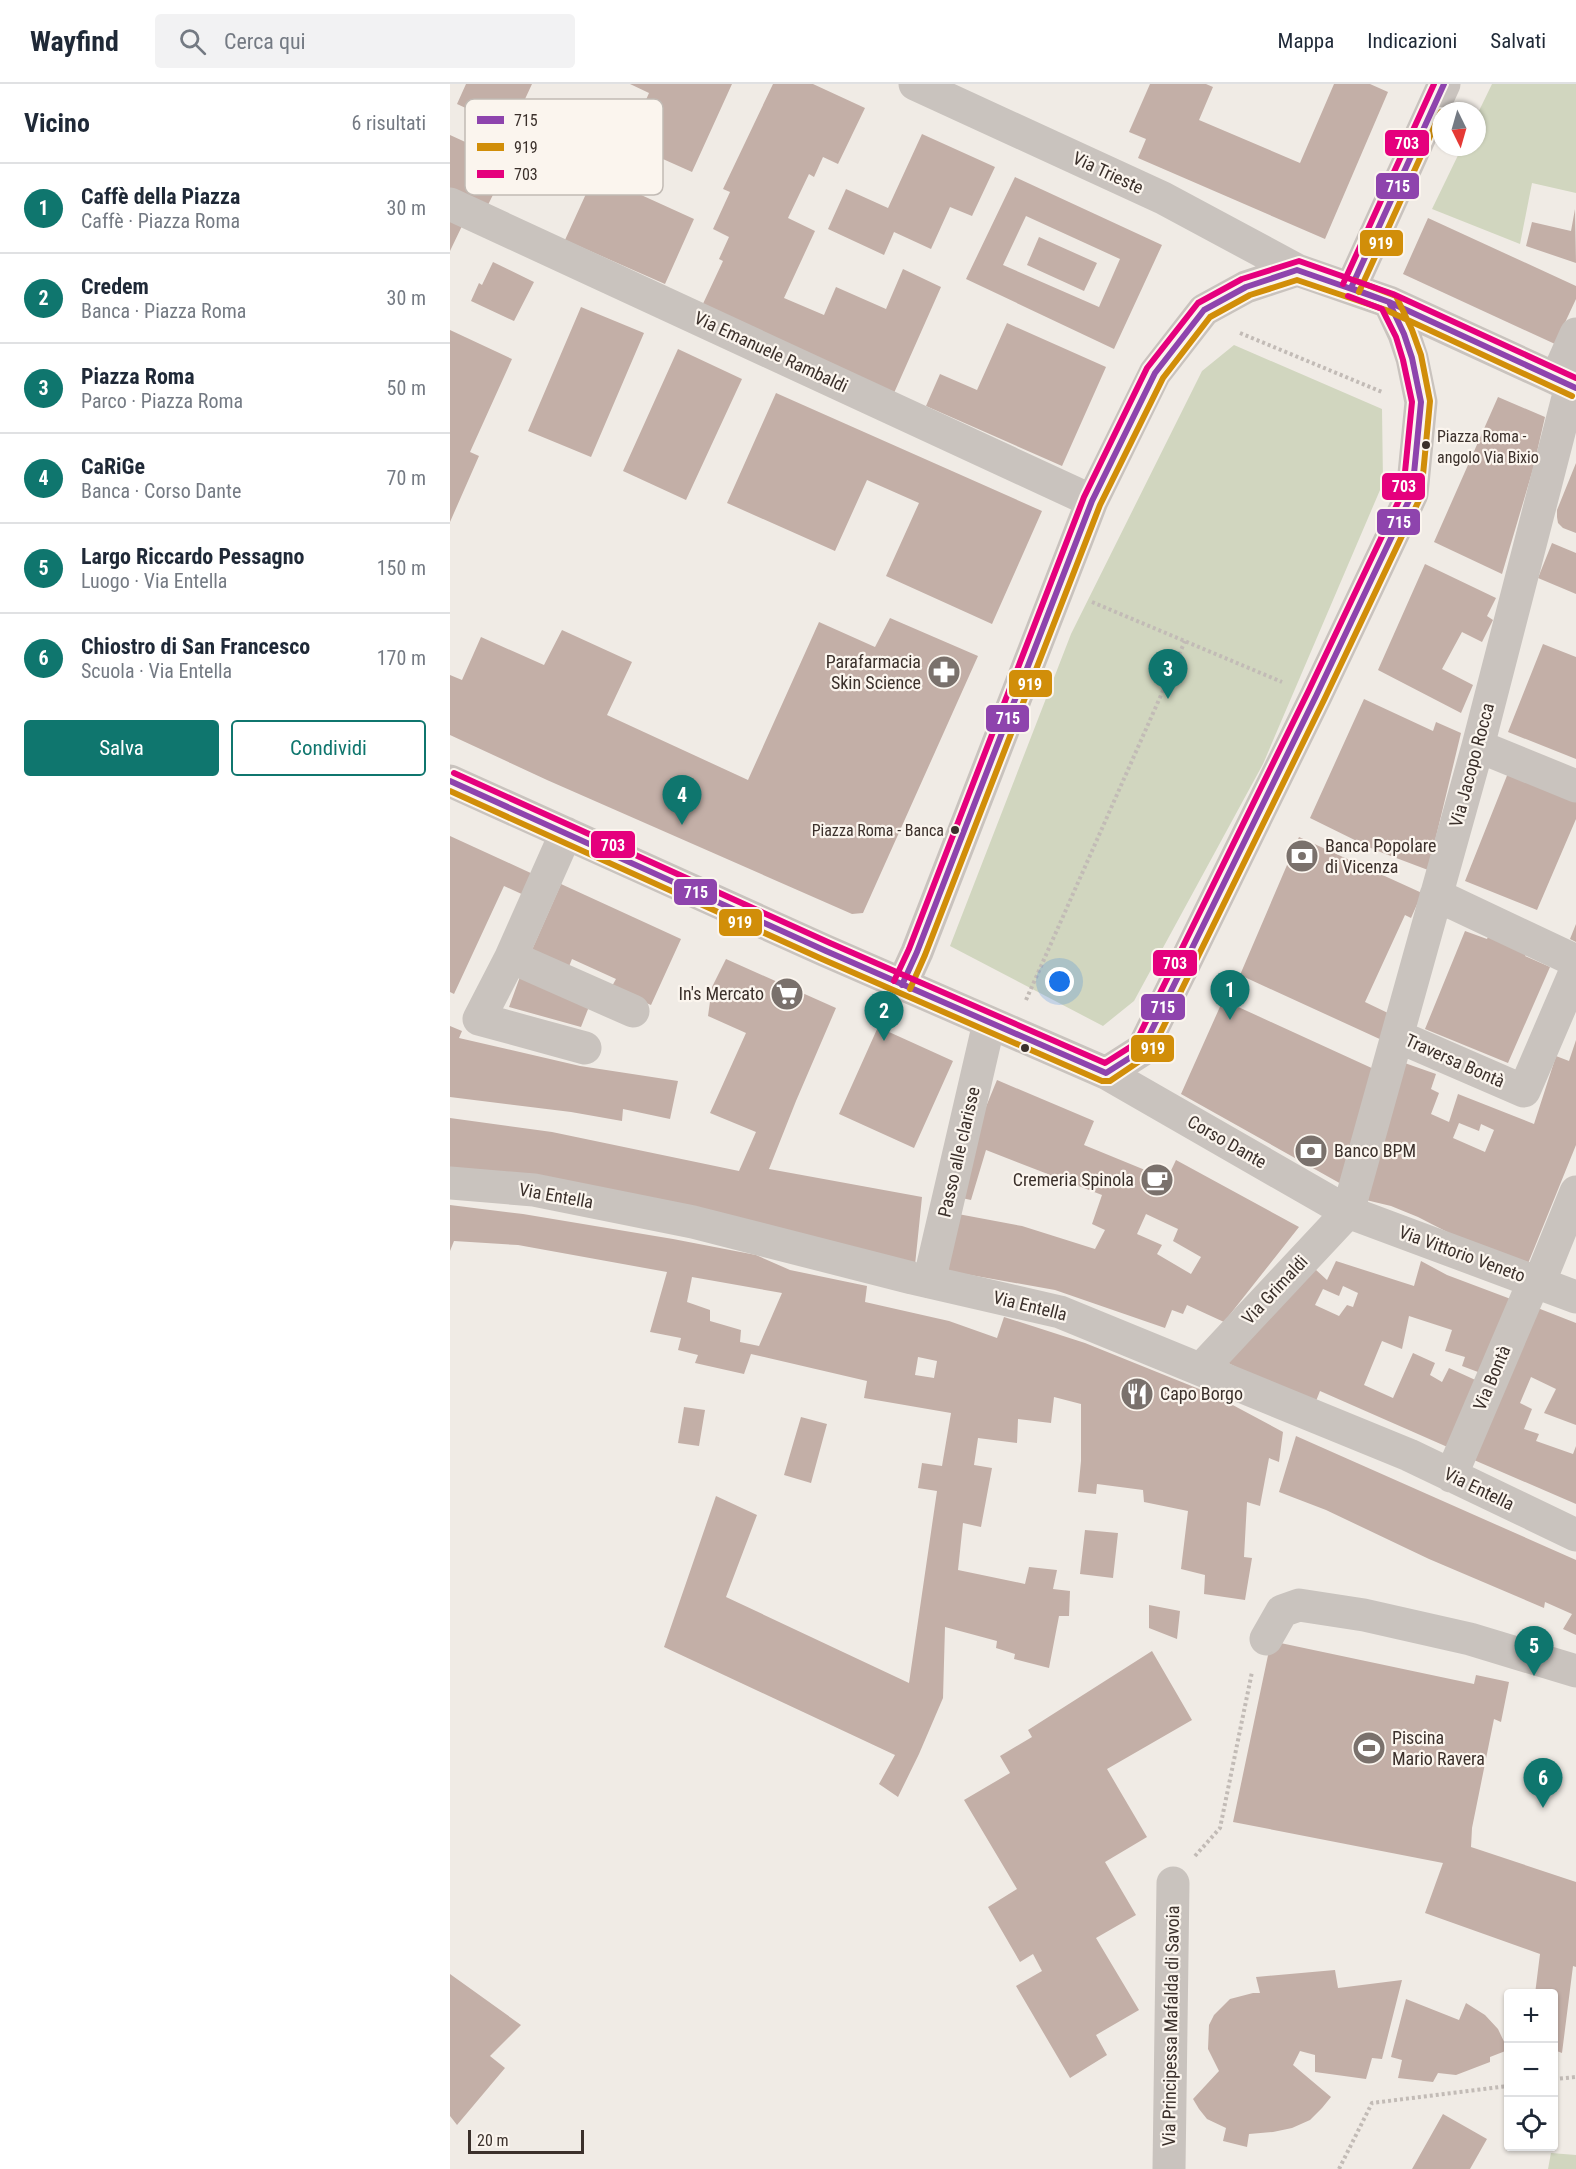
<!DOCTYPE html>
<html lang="it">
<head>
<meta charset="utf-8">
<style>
	:root { --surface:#fff; --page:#f2f2f3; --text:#1f2937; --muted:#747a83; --line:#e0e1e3; --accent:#0f766e }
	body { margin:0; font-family:"Roboto Condensed",sans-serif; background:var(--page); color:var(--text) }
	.controls { position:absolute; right:18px; bottom:18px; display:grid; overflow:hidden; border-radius:6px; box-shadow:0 2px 4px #0004 }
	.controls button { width:54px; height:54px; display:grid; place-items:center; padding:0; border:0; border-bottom:2px solid var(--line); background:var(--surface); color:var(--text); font:30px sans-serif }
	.compass { position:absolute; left:982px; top:18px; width:54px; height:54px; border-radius:50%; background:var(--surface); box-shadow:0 2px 4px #0004; rotate:175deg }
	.scale { position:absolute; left:18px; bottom:15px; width:116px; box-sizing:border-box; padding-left:6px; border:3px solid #3b302b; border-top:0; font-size:16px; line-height:21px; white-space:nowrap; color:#3b302b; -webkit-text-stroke:4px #fbf5ee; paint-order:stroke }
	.you { position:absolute; left:610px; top:898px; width:21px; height:21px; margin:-15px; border:4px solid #fff; border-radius:50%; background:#1a73e8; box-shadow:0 0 0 9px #1a73e833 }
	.badge { display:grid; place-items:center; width:39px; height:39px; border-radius:50%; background:var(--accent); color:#fff; font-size:20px; font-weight:700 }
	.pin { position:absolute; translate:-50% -50px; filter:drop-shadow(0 2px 3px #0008) }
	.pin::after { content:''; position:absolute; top:32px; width:21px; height:18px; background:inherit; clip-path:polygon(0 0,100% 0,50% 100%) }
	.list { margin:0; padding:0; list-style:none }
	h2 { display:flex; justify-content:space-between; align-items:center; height:78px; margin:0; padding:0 24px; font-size:26px }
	h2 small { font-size:20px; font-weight:400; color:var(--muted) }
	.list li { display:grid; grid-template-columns:39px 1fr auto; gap:18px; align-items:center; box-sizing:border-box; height:90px; padding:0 24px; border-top:2px solid var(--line) }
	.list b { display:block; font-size:22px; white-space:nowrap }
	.list p { margin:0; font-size:20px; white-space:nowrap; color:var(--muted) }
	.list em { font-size:20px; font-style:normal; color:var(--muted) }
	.actions { display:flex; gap:12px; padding:18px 24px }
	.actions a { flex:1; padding:14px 0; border:2px solid var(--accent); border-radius:6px; text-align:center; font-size:21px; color:var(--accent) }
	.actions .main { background:var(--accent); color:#fff }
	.icon { flex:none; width:33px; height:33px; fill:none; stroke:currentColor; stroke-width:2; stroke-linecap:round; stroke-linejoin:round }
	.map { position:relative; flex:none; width:1126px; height:2085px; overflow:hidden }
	header { display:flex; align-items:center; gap:36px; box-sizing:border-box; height:84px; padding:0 30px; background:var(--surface); border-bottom:2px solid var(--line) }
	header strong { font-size:28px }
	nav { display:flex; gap:33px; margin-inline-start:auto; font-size:21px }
	.search { width:420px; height:54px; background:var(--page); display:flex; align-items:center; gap:15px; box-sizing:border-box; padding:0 21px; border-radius:6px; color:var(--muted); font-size:22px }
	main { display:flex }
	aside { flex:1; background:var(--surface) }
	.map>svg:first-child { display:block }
	.green { fill:#d1d6bf }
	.building { fill:#c3afa7; fill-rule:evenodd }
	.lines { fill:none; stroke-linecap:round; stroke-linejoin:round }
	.path { stroke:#c2bbb6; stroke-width:4; stroke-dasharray:3 3; stroke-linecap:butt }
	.minor { stroke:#c9c3be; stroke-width:33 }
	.bus-1-casing { stroke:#fbf5ee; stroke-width:10 }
	.bus-2-casing { stroke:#fbf5ee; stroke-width:10 }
	.bus-3-casing { stroke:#fbf5ee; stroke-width:10 }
	.bus-1 { stroke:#8e44ad; stroke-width:6 }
	.bus-2 { stroke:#d18e09; stroke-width:6 }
	.bus-3 { stroke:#e5007d; stroke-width:6 }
	.bus-dot { fill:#3b302b; stroke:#fbf5ee; stroke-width:2 }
	.labels { text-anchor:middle; stroke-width:4.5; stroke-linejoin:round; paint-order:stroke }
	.bus-label { font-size:16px; fill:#3b302b; stroke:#fbf5ee; text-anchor:start }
	.street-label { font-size:18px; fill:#3b302b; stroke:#fbf5ee }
	.poi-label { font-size:18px; fill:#3b302b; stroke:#fbf5ee; text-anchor:start }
	.key { fill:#fbf5ee; stroke:#c1bab4; stroke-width:1.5 }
	.key-label { font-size:16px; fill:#3b302b }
	.line-badge { stroke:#fbf5ee; stroke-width:2 }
	.badge-label { font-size:16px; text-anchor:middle; font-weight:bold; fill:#fff }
</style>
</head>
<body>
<header>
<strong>Wayfind</strong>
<div class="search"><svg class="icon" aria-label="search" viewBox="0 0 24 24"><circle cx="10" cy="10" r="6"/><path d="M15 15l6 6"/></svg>Cerca qui</div>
<nav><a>Mappa</a><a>Indicazioni</a><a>Salvati</a></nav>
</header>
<main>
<aside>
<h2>Vicino<small>6 risultati</small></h2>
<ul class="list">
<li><span class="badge">1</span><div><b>Caffè della Piazza</b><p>Caffè · Piazza Roma</p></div><em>30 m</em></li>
<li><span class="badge">2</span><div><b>Credem</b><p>Banca · Piazza Roma</p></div><em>30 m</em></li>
<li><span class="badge">3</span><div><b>Piazza Roma</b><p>Parco · Piazza Roma</p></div><em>50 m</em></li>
<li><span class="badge">4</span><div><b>CaRiGe</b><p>Banca · Corso Dante</p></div><em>70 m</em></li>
<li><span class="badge">5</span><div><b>Largo Riccardo Pessagno</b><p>Luogo · Via Entella</p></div><em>150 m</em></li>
<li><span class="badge">6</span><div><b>Chiostro di San Francesco</b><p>Scuola · Via Entella</p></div><em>170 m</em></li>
</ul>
<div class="actions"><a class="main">Salva</a><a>Condividi</a></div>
</aside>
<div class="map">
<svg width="1126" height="2085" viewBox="0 0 1126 2085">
	<rect width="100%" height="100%" fill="#f0ebe5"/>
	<path class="green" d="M1042 0H1126V109L1082 99 1070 160 982 125 1012 63H1027V31Z
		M784 261 932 325 933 399 813 680 684 917 653 942 500 862 621 550 752 287Z
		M1101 2069 1126 2071V2085H1098Z"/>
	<path class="building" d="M16 0H82L69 28 88 36 77 60 17 32 20 26 7 20Z
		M180 0H282L242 88 177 59 199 9Z
		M323 0H363L415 24 388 80 373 73 364 93 359 90 338 134 365 147 334 214 374 231 386 203 436 225 453 185 491 203 444 309 251 224 273 177 269 175 279 153 263 145 280 108 273 105Z
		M700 0H756L763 3 749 36 850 79 884 0H920L938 8 875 155 688 74 696 55 679 48Z
		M472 50 545 83 522 132 500 123 481 165 444 148 434 171 378 145 396 105 438 124Z
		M0 51 59 78 37 123 0 105Z
		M145 90 244 135 215 200 115 156Z
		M565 93 712 161 664 265 516 195ZM576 132 670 175 649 223 553 181Z
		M1125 125 1126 179 1076 162 1082 138 1121 147Z
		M978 134 1126 202V215L1105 260 953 190Z
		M0 137 12 142 0 167Z
		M589 153 647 179 634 207 577 181Z
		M43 178 84 198 64 237 21 217 29 199 32 201Z
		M131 223 194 249 141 373 78 347Z
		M557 239 656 283 612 382 476 322 490 290 527 306Z
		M0 246 62 275 20 368 29 372 0 438Z
		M228 265 292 295 236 416 173 387Z
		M326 309 592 427 542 540 436 492 469 419 417 396 385 467 277 419Z
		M1048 313 1095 333 1083 385 1052 490 984 458Z
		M1126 379V449L1113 444 1108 439 1107 433V426Z
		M1102 459 1126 469V510L1088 494Z
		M975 480 1046 514 1037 532 1043 536 1032 558 1012 548 992 585 1023 601 1011 629 928 586Z
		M440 534 528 572 413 829 402 830 97 696 0 651V591L12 596 31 553 94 581 112 546 182 578 157 631 298 696 369 538 425 563Z
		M1093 560 1126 573V675L1058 648Z
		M914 615 983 647 986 638 1011 649 978 786 925 766 860 734Z
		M1058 689 1126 718V735L1087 826 1015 797Z
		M0 752 85 791 76 812 54 802 4 910 0 908Z
		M849 753 972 809 961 834 955 831 915 918 940 930 934 957 790 891Z
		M111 800 231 855 201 921 161 904 166 895 122 875 118 885 81 868Z
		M1126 840V858L1120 855Z
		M1015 847 1037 855 1040 848 1079 866 1075 872 1100 883 1058 979 975 945Z
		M276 875 386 924 346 1017 319 1085 472 1113 465 1181 0 1085V1034L102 1048 289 1087 306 1048 260 1029 296 949 258 932 262 903Z
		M71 890 140 920 131 943 59 923Z
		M773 916 926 986 893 1101 731 1010Z
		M0 942 12 947 9 954 130 982 228 997 220 1035 173 1025 172 1037 121 1028 0 1013Z
		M428 943 503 977 464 1064 389 1030Z
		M1126 956V1061L1077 1182 1038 1169 968 1133 941 1122 916 1116 949 977 986 990 981 1005 989 1009 981 1030 999 1038 1008 1010 1084 1040 1106 972 1119 977ZM1009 1039 1029 1047 1031 1040 1044 1046 1035 1068 1003 1054Z
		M547 996 644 1037 634 1061 717 1095 726 1076 849 1143 774 1238 737 1221 733 1230 722 1226 715 1244 605 1206 498 1187 508 1130 572 1142 645 1165 655 1146 642 1140 652 1111 536 1066 521 1116 507 1113 526 1047ZM696 1130 728 1145 723 1157 751 1173 741 1190 707 1170 712 1161 687 1150Z
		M0 1121 73 1130 223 1155 306 1171 340 1186 417 1202 415 1218 499 1237 547 1254 554 1233 635 1259 764 1311 833 1348 829 1378 819 1374 810 1422 797 1418 794 1473 802 1474 795 1516 754 1510 755 1491 731 1485 738 1427 694 1418 693 1406 647 1400 646 1410 628 1408 631 1377V1320L604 1313 601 1339 568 1335 567 1359 528 1354 524 1381 542 1384 531 1443 513 1439 508 1486 575 1500 579 1483 607 1486 603 1505 620 1507 619 1532H609L599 1584 564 1575 565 1570 546 1564 547 1557 495 1543 493 1614 469 1670 448 1713 429 1700 445 1671 214 1563 266 1412 307 1431 276 1513 459 1599 487 1407 468 1404 472 1379 492 1382 501 1329 414 1314 417 1297 301 1270 294 1290 245 1279 248 1271 228 1266 231 1254 200 1248 217 1188 68 1161 4 1157 0 1167ZM242 1193 332 1209 309 1262 290 1258 291 1246 260 1237V1226L237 1218ZM468 1273 487 1277 484 1294 465 1291Z
		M886 1177 964 1202 971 1177 997 1191 1066 1217 1036 1291 1012 1282 1015 1273 995 1267 1002 1246 959 1232 952 1265 932 1257 914 1301 943 1314 963 1269 985 1279 980 1291 992 1298 999 1284 1032 1299 1002 1365 870 1307 864 1322 776 1278 865 1185 877 1196ZM893 1202 908 1209 903 1223 897 1221 889 1232 865 1221 873 1205 889 1212Z
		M1080 1221 1126 1239V1341L1094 1329 1106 1305 1081 1293 1070 1319 1082 1325 1074 1345 1089 1350 1086 1357 1123 1370 1126 1362V1420L1017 1373Z
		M234 1323 255 1326 249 1362 228 1359Z
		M351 1333 377 1340 361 1399 334 1391Z
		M846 1352 1126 1476V1551L1113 1545 1122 1530 1095 1518 1094 1524 979 1475 876 1426 829 1408Z
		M635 1446 668 1449 663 1494 630 1490Z
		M699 1521 730 1527 727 1555 699 1544Z
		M821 1557 1024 1600 1026 1591 1059 1598 1051 1638 1044 1635 1022 1744 1021 1763 1126 1798V1883L1123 1882 1112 1969 1104 1966V1910H1085L1090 1870 975 1829 993 1779 783 1738Z
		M702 1567 742 1636 657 1685 697 1753 655 1778 686 1831 646 1854 689 1926 646 1951 657 1971 620 1994 566 1902 592 1887 583 1870 570 1878 538 1823 567 1805 514 1716 560 1689 550 1672 582 1653 578 1646Z
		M885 1886 888 1904 952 1896 932 1975 922 1974 916 1995 865 1988V1971L850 1967 843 1981 881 2013 872 2024 860 2036 842 2044 823 2048 799 2050 797 2063 773 2057 776 2044 757 2035 749 2025 743 2015 769 1987 758 1965 759 1941 764 1931 780 1915 803 1909H810L806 1893Z
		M0 1890 71 1941 40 1972 55 1984 7 2041 0 2032Z
		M956 1915 1009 1936 1016 1919 1035 1931 1048 1945 1058 1966 1040 1973V1978L1006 1991 988 1989 983 1998 948 1994 952 1976 941 1973Z
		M993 2030 1037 2055 1020 2085H962Z"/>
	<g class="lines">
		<path class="path" d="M790 249 932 308
			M642 518 832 598
			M576 916 735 557
			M745 1772 770 1744 802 1588
			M1104 1995 1126 1993
			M889 2085 922 2019 1058 2002"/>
		<path class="minor" d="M465 0 713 114 847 186 939 218 1126 304
			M0 120 642 417
			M901 204 994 0
			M1106 295 1126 250
			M1028 662 1126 702
			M0 697 376 867 656 989 898 1128 1126 1213
			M116 749 61 873 183 927
			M986 811 1126 877
			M61 873 29 935 135 964
			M452 901 467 868 642 417 705 289 754 226 796 203 847 186
			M947 952 1074 1007 1126 886
			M656 989 692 966 866 612 962 410 971 318 962 274 954 250 939 218
			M0 1099 84 1106 243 1138 462 1194 610 1228 959 1371 1126 1451
			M479 1198 539 939
			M1089 1199 1126 1108
			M752 1284 898 1128 1028 662 1121 302
			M1001 1392 1084 1197
			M816 1555 832 1527 849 1521 914 1531 1020 1555 1126 1587
			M719 2085 723 1799"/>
		<g class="bus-1-casing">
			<path id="bus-1" d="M901 204 994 0
				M0 697 376 867 656 989 692 966 866 612 962 410 971 318 962 274 954 250 939 218 901 204
				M452 901 467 868 642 417 705 289 754 226 796 203 847 186 939 218 1126 304"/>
		</g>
		<g class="bus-2-casing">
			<path id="bus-2" d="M909 208 991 28
				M0 707 372 875 652 997H660L700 970 874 616 971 412 980 317 971 271 962 246 946 212 904 196
				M460 905 475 871 650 421 713 294 760 233 800 211 847 196 936 226 1122 312"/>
		</g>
		<g class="bus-3-casing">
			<path id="bus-3" d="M893 200 984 0
				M4 689 380 859 655 979 685 960 858 608 953 408 962 318 953 276 946 253 932 225 898 212
				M444 897 459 865 634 413 697 284 748 219 792 195 849 177 943 210 1126 294"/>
		</g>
		<use href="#bus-1" class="bus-1"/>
		<use href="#bus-2" class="bus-2"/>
		<use href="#bus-3" class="bus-3"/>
	</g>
	<defs>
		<g id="pharmacy-disc" transform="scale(1.725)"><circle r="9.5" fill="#7a716c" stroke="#fbf5ee"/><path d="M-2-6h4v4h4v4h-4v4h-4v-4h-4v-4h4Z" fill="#fff"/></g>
		<g id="bank-disc" transform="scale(1.725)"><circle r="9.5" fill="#7a716c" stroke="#fbf5ee"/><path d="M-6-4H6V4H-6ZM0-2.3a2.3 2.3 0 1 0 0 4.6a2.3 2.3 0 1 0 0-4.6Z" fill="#fff"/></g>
		<g id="supermarket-disc" transform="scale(1.725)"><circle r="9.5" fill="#7a716c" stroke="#fbf5ee"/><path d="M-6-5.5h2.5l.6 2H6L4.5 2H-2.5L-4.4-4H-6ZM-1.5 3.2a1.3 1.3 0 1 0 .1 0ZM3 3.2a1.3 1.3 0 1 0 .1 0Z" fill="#fff"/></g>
		<g id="cafe-disc" transform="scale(1.725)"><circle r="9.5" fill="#7a716c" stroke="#fbf5ee"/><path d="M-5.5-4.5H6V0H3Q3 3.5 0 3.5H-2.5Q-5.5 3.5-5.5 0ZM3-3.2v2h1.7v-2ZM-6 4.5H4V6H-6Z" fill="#fff"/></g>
		<g id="restaurant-disc" transform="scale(1.725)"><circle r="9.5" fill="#7a716c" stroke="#fbf5ee"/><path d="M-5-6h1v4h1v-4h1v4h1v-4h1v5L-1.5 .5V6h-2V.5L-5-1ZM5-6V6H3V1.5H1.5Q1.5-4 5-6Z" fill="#fff"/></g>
		<g id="stadium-disc" transform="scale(1.725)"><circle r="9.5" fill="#7a716c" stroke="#fbf5ee"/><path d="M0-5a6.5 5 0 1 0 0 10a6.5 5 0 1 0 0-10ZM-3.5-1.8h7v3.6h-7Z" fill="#fff"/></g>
	</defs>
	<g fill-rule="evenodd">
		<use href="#pharmacy-disc" x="494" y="588"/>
		<use href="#bank-disc" x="852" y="772"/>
		<use href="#supermarket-disc" x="337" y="910"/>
		<use href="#bank-disc" x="861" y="1067"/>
		<use href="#cafe-disc" x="707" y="1096"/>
		<use href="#restaurant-disc" x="687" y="1310"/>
		<use href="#stadium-disc" x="919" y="1664"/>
	</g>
	<g class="bus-dot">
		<circle cx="976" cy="361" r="5"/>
		<circle cx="505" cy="746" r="5"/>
		<circle cx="575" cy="964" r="5"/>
	</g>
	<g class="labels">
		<g class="bus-label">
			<text x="987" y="358">Piazza Roma -<tspan x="987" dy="21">angolo Via Bixio</tspan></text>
			<text x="494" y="752" text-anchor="end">Piazza Roma - Banca</text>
		</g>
		<g class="street-label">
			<text transform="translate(658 89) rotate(25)" y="6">Via Trieste</text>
			<text transform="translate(321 268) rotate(25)" y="6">Via Emanuele Rambaldi</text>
			<text transform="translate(1022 681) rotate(-75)" y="6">Via Jacopo Rocca</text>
			<text transform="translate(1005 977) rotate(24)" y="6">Traversa Bontà</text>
			<text transform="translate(777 1058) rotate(30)" y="6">Corso Dante</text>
			<text transform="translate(509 1068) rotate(-77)" y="6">Passo alle clarisse</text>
			<text transform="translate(106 1112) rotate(10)" y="6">Via Entella</text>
			<text transform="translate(1012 1170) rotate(20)" y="6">Via Vittorio Veneto</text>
			<text transform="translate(825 1206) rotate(-47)" y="6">Via Grimaldi</text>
			<text transform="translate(580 1222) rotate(14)" y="6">Via Entella</text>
			<text transform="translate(1042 1294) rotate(-67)" y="6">Via Bontà</text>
			<text transform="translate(1029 1405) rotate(26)" y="6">Via Entella</text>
			<text transform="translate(721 1942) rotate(-89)" y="6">Via Principessa Mafalda di Savoia</text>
		</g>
		<g class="poi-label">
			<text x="471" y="584" text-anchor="end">Parafarmacia<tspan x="471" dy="21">Skin Science</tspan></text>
			<text x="875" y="768">Banca Popolare<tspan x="875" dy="21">di Vicenza</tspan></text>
			<text x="314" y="916" text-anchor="end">In's Mercato</text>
			<text x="884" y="1073">Banco BPM</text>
			<text x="684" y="1102" text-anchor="end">Cremeria Spinola</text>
			<text x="710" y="1316">Capo Borgo</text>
			<text x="942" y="1660">Piscina<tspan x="942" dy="21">Mario Ravera</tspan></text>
		</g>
	</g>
	<rect x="15" y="15" width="198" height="96" rx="9" class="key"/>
	<rect x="27" y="32" width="27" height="8" fill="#8e44ad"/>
	<rect x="27" y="59" width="27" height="8" fill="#d18e09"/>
	<rect x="27" y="86" width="27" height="8" fill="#e5007d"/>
	<g class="key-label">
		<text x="64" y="42">715</text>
		<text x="64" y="69">919</text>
		<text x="64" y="96">703</text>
	</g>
	<g class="line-badge">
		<rect x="934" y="45" width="46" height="28" rx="6" fill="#e5007d"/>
		<rect x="925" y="88" width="45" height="28" rx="6" fill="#8e44ad"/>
		<rect x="909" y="145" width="45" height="28" rx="6" fill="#d18e09"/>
		<rect x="931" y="388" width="45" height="29" rx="6" fill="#e5007d"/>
		<rect x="926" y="424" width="45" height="28" rx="6" fill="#8e44ad"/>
		<rect x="558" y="585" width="45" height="29" rx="6" fill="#d18e09"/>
		<rect x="535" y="620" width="45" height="29" rx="6" fill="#8e44ad"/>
		<rect x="140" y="746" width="46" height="29" rx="6" fill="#e5007d"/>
		<rect x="223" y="794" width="45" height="28" rx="6" fill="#8e44ad"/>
		<rect x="268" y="824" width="45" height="29" rx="6" fill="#d18e09"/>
		<rect x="702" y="865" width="46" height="28" rx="6" fill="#e5007d"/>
		<rect x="690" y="909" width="46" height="28" rx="6" fill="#8e44ad"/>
		<rect x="680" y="950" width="45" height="29" rx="6" fill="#d18e09"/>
	</g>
	<g class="badge-label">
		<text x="957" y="65">703</text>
		<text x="948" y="108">715</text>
		<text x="931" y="165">919</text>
		<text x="954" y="408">703</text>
		<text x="949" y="444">715</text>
		<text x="580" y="606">919</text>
		<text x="558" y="640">715</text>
		<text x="163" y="767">703</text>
		<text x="246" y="814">715</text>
		<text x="290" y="844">919</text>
		<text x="725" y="885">703</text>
		<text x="713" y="929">715</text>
		<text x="703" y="970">919</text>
	</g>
</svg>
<div class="controls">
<button>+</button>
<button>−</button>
<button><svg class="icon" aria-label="locate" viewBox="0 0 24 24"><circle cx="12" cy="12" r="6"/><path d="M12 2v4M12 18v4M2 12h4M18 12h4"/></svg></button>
</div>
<svg class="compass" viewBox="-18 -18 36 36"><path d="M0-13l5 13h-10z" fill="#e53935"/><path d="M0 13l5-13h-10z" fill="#747a83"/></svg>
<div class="scale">20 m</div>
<div class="you"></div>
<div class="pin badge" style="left:780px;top:936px">1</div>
<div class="pin badge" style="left:434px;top:957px">2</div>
<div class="pin badge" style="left:718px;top:615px">3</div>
<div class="pin badge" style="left:232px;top:741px">4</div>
<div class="pin badge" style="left:1084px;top:1592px">5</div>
<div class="pin badge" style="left:1093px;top:1724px">6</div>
</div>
</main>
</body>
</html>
